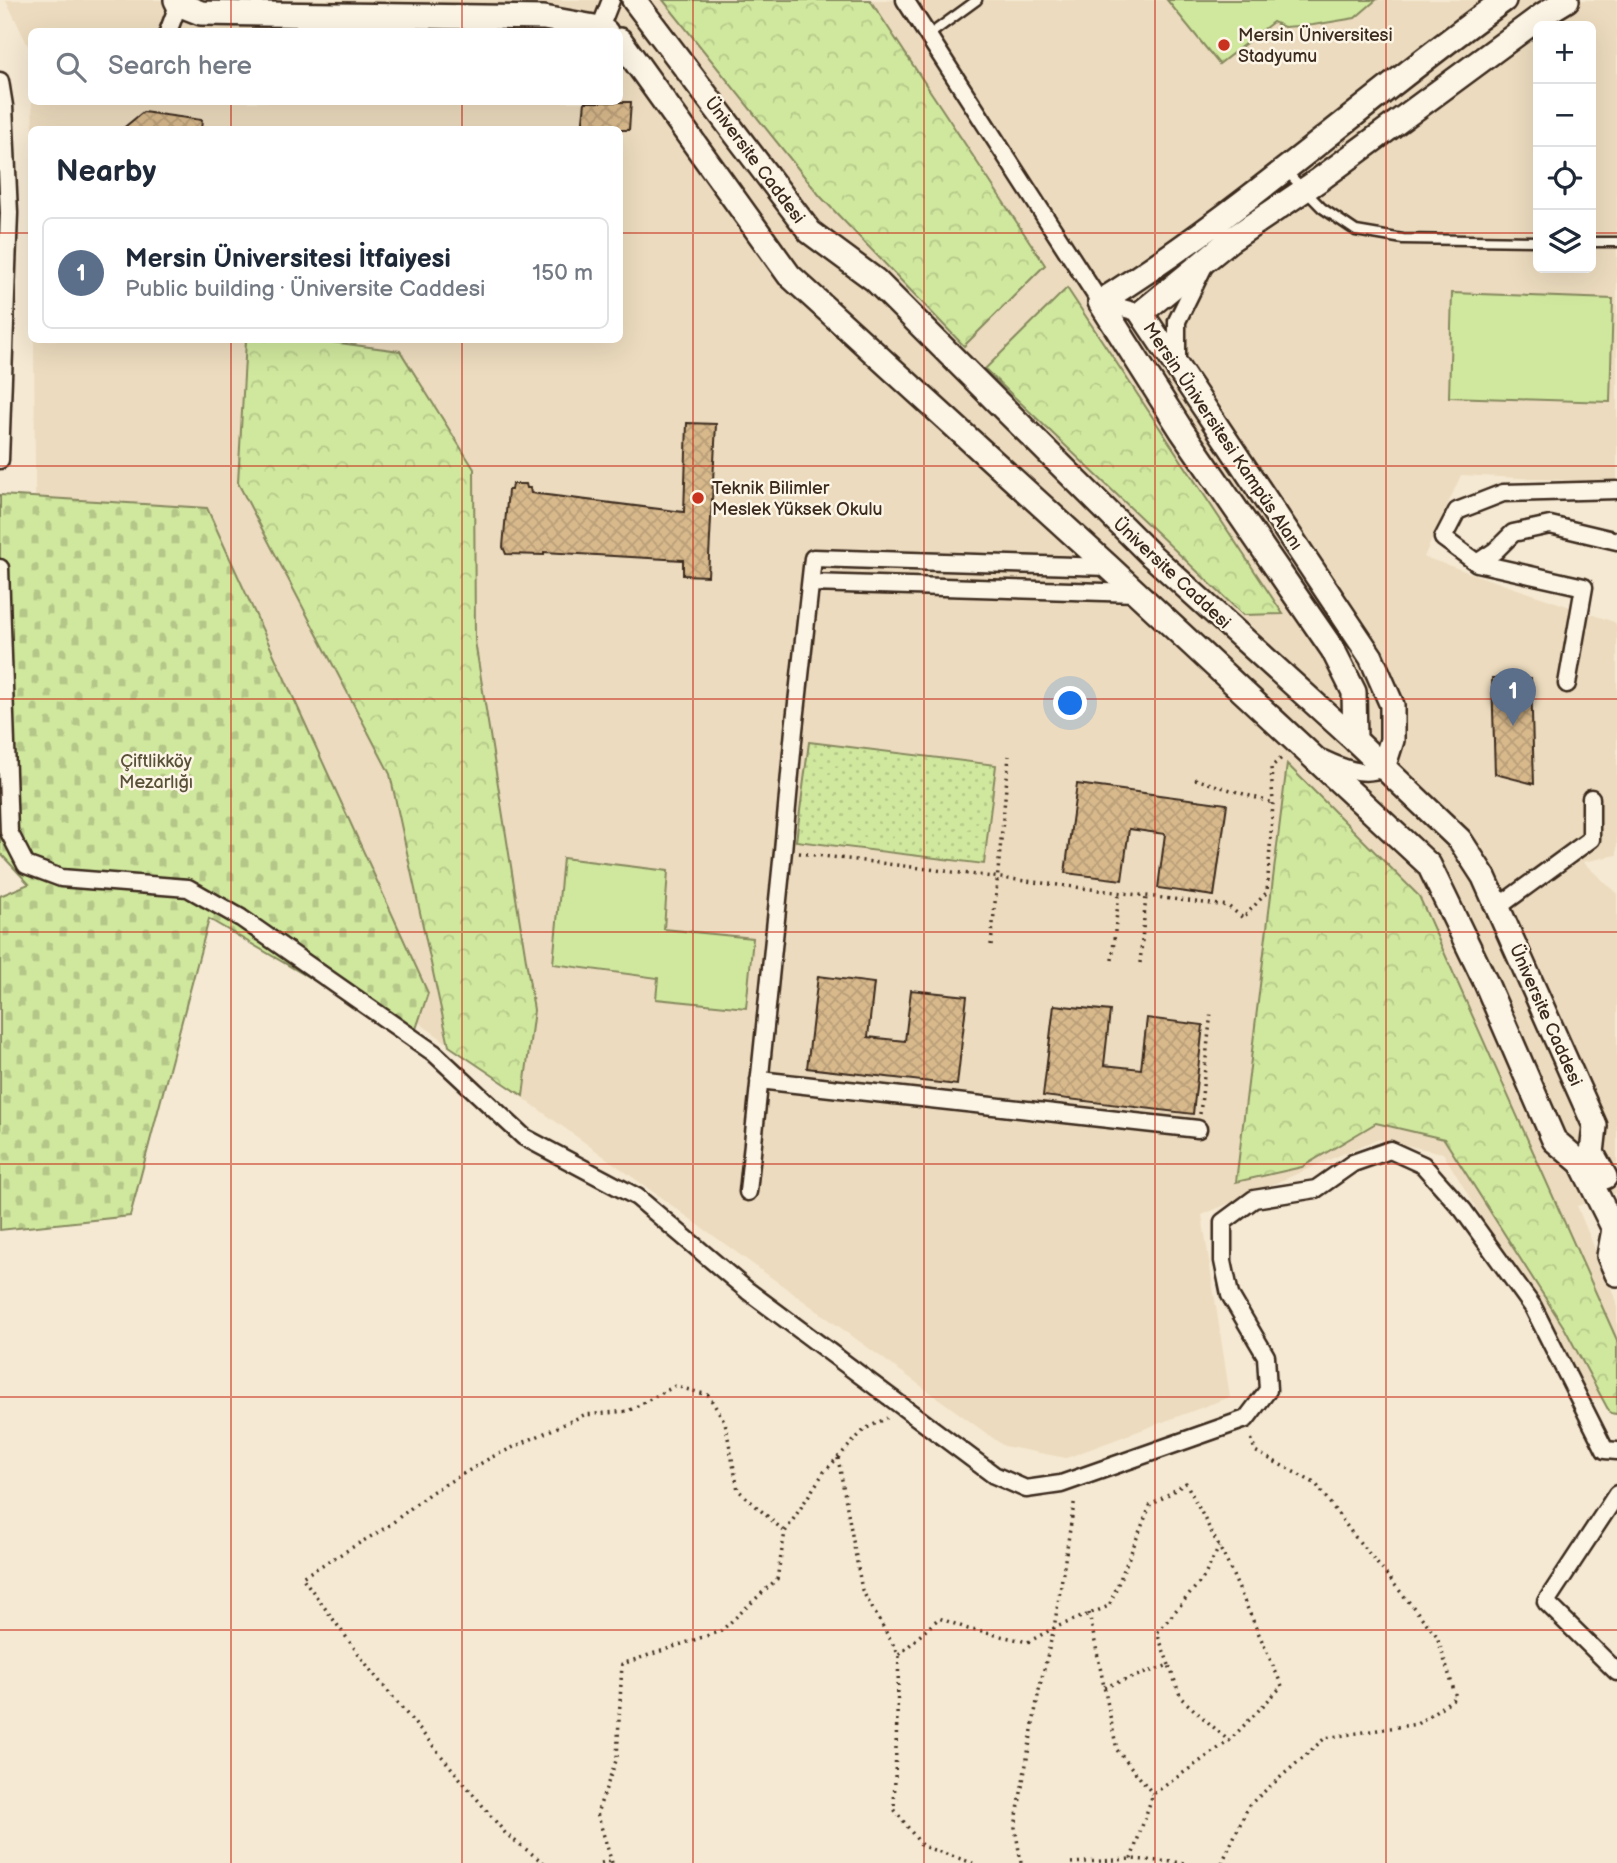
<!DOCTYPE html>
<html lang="en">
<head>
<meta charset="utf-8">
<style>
	:root { --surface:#fff; --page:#f6f6f7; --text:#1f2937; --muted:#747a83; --line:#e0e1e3; --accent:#7c3aed }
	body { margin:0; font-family:"Balsamiq Sans",sans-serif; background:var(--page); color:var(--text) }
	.controls { position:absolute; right:21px; top:21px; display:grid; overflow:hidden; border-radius:10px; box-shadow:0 7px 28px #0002 }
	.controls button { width:63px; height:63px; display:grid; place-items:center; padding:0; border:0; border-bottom:2px solid var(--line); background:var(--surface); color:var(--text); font:35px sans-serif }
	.you { position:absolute; left:1071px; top:704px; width:24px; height:24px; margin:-18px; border:5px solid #fff; border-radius:50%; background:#1a73e8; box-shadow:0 0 0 10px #1a73e833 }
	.badge { display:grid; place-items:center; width:46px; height:46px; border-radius:50%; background:var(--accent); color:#fff; font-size:23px; font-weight:700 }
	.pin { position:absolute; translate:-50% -58px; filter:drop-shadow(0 2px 4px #0008) }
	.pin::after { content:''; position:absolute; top:37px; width:24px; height:21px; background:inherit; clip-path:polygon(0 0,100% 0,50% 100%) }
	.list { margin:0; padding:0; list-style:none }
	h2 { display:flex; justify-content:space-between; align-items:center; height:91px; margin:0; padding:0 28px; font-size:30px }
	h2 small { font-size:23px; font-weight:400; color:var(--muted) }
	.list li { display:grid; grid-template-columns:46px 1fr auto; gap:21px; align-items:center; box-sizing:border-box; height:112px; margin:0 14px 14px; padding:0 14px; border:2px solid var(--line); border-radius:10px }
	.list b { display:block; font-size:26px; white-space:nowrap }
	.list p { margin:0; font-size:23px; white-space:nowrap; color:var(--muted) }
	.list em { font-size:23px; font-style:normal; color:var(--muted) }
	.icon { flex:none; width:38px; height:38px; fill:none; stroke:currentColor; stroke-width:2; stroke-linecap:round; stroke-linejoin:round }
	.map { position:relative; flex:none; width:1617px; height:1863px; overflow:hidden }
	.search { position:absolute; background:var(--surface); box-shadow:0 7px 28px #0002; left:28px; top:28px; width:595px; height:77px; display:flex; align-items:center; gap:18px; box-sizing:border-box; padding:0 24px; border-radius:10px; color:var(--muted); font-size:26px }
	.panel { position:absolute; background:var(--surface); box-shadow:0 7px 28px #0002; left:28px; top:126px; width:595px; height:217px; border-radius:10px }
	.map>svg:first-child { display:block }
	.built { fill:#ecdbbe; fill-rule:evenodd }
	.grass { fill:url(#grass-dots); stroke:#86895e; stroke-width:2 }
	.forest { fill:url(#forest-crowns); stroke:#86895e; stroke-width:2 }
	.cemetery { fill:url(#cemetery-stones); stroke:#86895e; stroke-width:2 }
	.park { fill:#d0e89e; stroke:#86895e; stroke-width:2 }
	.building { fill:url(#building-cross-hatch); stroke:#3b2a1e; stroke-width:2 }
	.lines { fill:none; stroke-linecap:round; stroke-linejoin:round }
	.lane-casing { stroke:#3b2a1e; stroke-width:13 }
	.street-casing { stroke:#3b2a1e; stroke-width:21 }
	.secondary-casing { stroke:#3b2a1e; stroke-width:28 }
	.path { stroke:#3b2a1e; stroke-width:3.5; stroke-dasharray:2 5; stroke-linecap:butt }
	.lane { stroke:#fcf5e5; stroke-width:8 }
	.street { stroke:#fcf5e5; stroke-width:16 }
	.secondary { stroke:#fcf5e5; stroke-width:23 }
	.grid { fill:none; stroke:#c8321e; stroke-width:2; stroke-opacity:0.55 }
	.poi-dot { fill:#c8321e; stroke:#fcf5e5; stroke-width:2.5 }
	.labels { text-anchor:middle; stroke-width:5; stroke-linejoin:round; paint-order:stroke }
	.poi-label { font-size:18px; fill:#3b2a1e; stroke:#fcf5e5; text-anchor:start }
	.street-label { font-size:18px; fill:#3b2a1e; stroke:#fcf5e5 }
	.park-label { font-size:18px; fill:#595038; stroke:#fcf5e5 }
</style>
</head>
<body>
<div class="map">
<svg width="1617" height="1863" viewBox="0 0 1617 1863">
	<defs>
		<pattern id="grass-dots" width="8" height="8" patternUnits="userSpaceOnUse" patternTransform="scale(1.75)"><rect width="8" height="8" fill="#d0e89e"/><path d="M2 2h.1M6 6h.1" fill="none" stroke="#b4c788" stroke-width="1.8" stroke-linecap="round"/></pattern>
		<pattern id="forest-crowns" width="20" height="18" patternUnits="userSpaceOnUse" patternTransform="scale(1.75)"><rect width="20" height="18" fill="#d0e89e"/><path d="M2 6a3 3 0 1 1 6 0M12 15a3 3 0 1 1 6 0" fill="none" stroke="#b4c788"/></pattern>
		<pattern id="cemetery-stones" width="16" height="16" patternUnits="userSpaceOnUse" patternTransform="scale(1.75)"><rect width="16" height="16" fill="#d0e89e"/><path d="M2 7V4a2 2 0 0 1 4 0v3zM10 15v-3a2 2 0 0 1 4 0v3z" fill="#b4c788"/></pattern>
		<pattern id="building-cross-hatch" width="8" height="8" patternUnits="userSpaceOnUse" patternTransform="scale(1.75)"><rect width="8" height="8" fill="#d8b98c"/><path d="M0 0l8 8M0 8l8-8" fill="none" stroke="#ba9f78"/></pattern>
	</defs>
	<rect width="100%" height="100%" fill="#f5e9d3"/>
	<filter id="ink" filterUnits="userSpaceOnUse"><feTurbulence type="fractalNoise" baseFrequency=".0143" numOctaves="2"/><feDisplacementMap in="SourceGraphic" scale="14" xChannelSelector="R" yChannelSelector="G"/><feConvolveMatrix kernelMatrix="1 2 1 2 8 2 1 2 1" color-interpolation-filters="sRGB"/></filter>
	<g filter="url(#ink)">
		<path class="built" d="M6 0H1617V483L1461 475 1424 557 1614 622 1617 625V855L1583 862 1617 894V1193L1577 1206 1617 1302V1398L1592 1400 1443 1153 1377 1139 1202 1215 1230 1397 1066 1458 1004 1446 208 870 38 843 34 340H620V130H33L32 102H620V32H32L31 52ZM1538 26H1591V268H1538Z"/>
		<path class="grass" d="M809 742 996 765 984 864 796 841Z"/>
		<path class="forest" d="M663 0H870L1045 265 964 346 820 196Z
			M1067 288 1283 614 1243 615 985 369Z
			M246 340H316L400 351 474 469 475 641 534 1010 523 1096 449 1046 390 774 238 483Z
			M1287 764 1419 896 1617 1340V1414L1610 1413 1565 1329 1444 1139 1376 1123 1302 1167 1236 1182Z"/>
		<path class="cemetery" d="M0 495 207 508 428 993 413 1038 209 919 130 1216 0 1230V896L29 884 0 853Z"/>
		<path class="park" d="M1167 0H1376L1355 18 1313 25 1284 27 1273 22 1219 64Z
			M1452 293 1613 299 1610 402 1449 397Z
			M563 858 668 871 664 929 753 938 746 1008 656 999 658 978 553 964Z"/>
		<path class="building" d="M585 102H631L629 130H582Z
			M143 112 202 120 201 130H121Z
			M687 423 716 424 708 576 683 575V560L544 552V555L506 554 503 547 508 490H511L512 484H526L527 488H530L531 493 684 512Z
			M1492 678H1531L1534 784 1495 774Z
			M1077 784 1227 804 1214 896 1158 888 1165 834 1129 829 1122 880 1065 873Z
			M818 976 874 983 868 1037 905 1041 911 990 967 996 957 1085 807 1068Z
			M1054 1005 1110 1011 1104 1065 1141 1069 1147 1018 1203 1025 1193 1114 1043 1096Z"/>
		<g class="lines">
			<g class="lane-casing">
				<path id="lane" d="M929 35 977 0
					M1285 170 1322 208 1356 231 1403 239 1538 241
					M1591 242H1617"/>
			</g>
			<g class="street-casing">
				<path id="street" d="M905 0 1100 302 1141 313
					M600 28 611 0
					M168 32 180 0
					M0 81 4 106 9 213 0 460
					M1177 365V321L1205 264
					M1477 563 1495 551 1513 533 1550 525 1617 541
					M0 568 9 832 26 865 61 878 188 888 241 918 434 1053 524 1137 637 1197 748 1291 994 1475 1026 1489 1061 1484 1246 1419 1268 1390 1266 1356 1230 1295 1223 1261V1222L1254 1199 1316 1189 1353 1163 1390 1150 1423 1165 1463 1210 1533 1307 1605 1450 1617 1451
					M811 583 1136 593
					M1567 684 1584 587 1477 563 1443 538 1457 511 1503 493 1617 490
					M1323 759C1342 768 1363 777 1383 768
					M1498 907 1591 839V798
					M759 1080 1198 1129
					M748 1192 783 851 794 730 813 558 1109 567
					M1617 1494 1546 1602 1617 1672"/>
			</g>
			<g class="secondary-casing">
				<path id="secondary" d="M176 0 178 4 201 13 544 18 600 28 606 32
					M634 0 810 232 875 280 1152 556 1355 740 1460 840 1484 877 1595 1126 1592 1153 1605 1177
					M620 40 789 275 1109 567 1429 865 1486 983 1554 1140 1581 1163 1614 1229 1609 1256 1617 1274
					M1355 740 1354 692 1333 650 1182 431 1100 302C1243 213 1367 98 1504 0
					M1383 768 1392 740V705L1371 657 1141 313 1229 241 1319 180 1544 14 1567 0"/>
			</g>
			<path class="path" d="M1195 779 1273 803
				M799 853 1228 906 1243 918 1267 892 1273 803 1271 767 1284 756
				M991 945 1009 756
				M1112 960 1119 893
				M1140 963 1146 896
				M1200 1114 1211 1012
				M838 1458 862 1590 899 1655 894 1809 922 1846 973 1863
				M1089 1613 1117 1750 1153 1794
				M899 1655 939 1618 968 1629 1028 1642 1054 1628 1109 1606 1150 1506 1186 1483 1227 1562 1282 1686 1229 1741 1153 1794 1131 1859
				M1169 1665 1157 1633 1204 1577 1219 1547
				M1104 1687 1169 1665 1181 1698 1229 1741
				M544 1863 506 1834 372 1672 302 1577 387 1527 430 1493 492 1457 584 1415 628 1411 675 1386 708 1395 725 1422 738 1490 785 1532
				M601 1863 611 1861
				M612 1863 597 1813 617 1758 622 1664 721 1631 777 1579 785 1532 824 1472 865 1429 887 1418
				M1021 1863 1015 1827 1039 1690 1054 1628 1075 1498
				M1071 1863 1131 1859 1188 1863
				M1222 1863 1249 1805 1325 1738 1417 1724 1456 1697 1437 1636 1352 1533 1316 1484 1255 1451 1250 1434"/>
			<use href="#lane" class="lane"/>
			<use href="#street" class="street"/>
			<use href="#secondary" class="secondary"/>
		</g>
	</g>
	<path class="grid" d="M231 0V32M462 0V32M693 0V1863M924 0V1863M1155 0V1863M1386 0V1863M231 102V130M462 102V130M0 233H32M620 233H1538M1591 233H1617M231 340V1863M462 340V1863M0 466H1617M0 699H1617M0 932H1617M0 1164H1617M0 1397H1617M0 1630H1617"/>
	<g class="poi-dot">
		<circle cx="1224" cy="45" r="7"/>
		<circle cx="698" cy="498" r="7"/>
	</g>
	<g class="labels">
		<g class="poi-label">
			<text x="1238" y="41">Mersin Üniversitesi<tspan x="1238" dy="21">Stadyumu</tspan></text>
			<text x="712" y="494">Teknik Bilimler<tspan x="712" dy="21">Meslek Yüksek Okulu</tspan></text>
		</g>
		<g class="street-label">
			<text transform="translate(755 160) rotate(53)" y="6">Üniversite Caddesi</text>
			<text transform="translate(1223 436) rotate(56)" y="6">Mersin Üniversitesi Kampüs Alanı</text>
			<text transform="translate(1172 573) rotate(43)" y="6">Üniversite Caddesi</text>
			<text transform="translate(1546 1015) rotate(66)" y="6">Üniversite Caddesi</text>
		</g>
		<g class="park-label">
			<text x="156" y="767">Çiftlikköy<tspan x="156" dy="21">Mezarlığı</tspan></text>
		</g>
	</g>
</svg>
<div class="controls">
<button>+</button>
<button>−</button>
<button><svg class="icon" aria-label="locate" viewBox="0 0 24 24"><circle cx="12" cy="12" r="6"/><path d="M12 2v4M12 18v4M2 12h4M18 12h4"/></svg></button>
<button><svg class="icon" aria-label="layers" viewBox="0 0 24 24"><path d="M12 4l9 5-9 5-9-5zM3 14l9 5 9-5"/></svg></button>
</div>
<div class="you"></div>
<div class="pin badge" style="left:1513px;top:726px;background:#5c6f8a">1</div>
<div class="search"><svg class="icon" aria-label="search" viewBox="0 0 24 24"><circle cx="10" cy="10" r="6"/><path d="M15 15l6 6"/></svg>Search here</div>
<section class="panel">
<h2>Nearby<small></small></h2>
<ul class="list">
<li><span class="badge" style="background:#5c6f8a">1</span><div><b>Mersin Üniversitesi İtfaiyesi</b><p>Public building · Üniversite Caddesi</p></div><em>150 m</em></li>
</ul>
</section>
</div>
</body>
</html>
